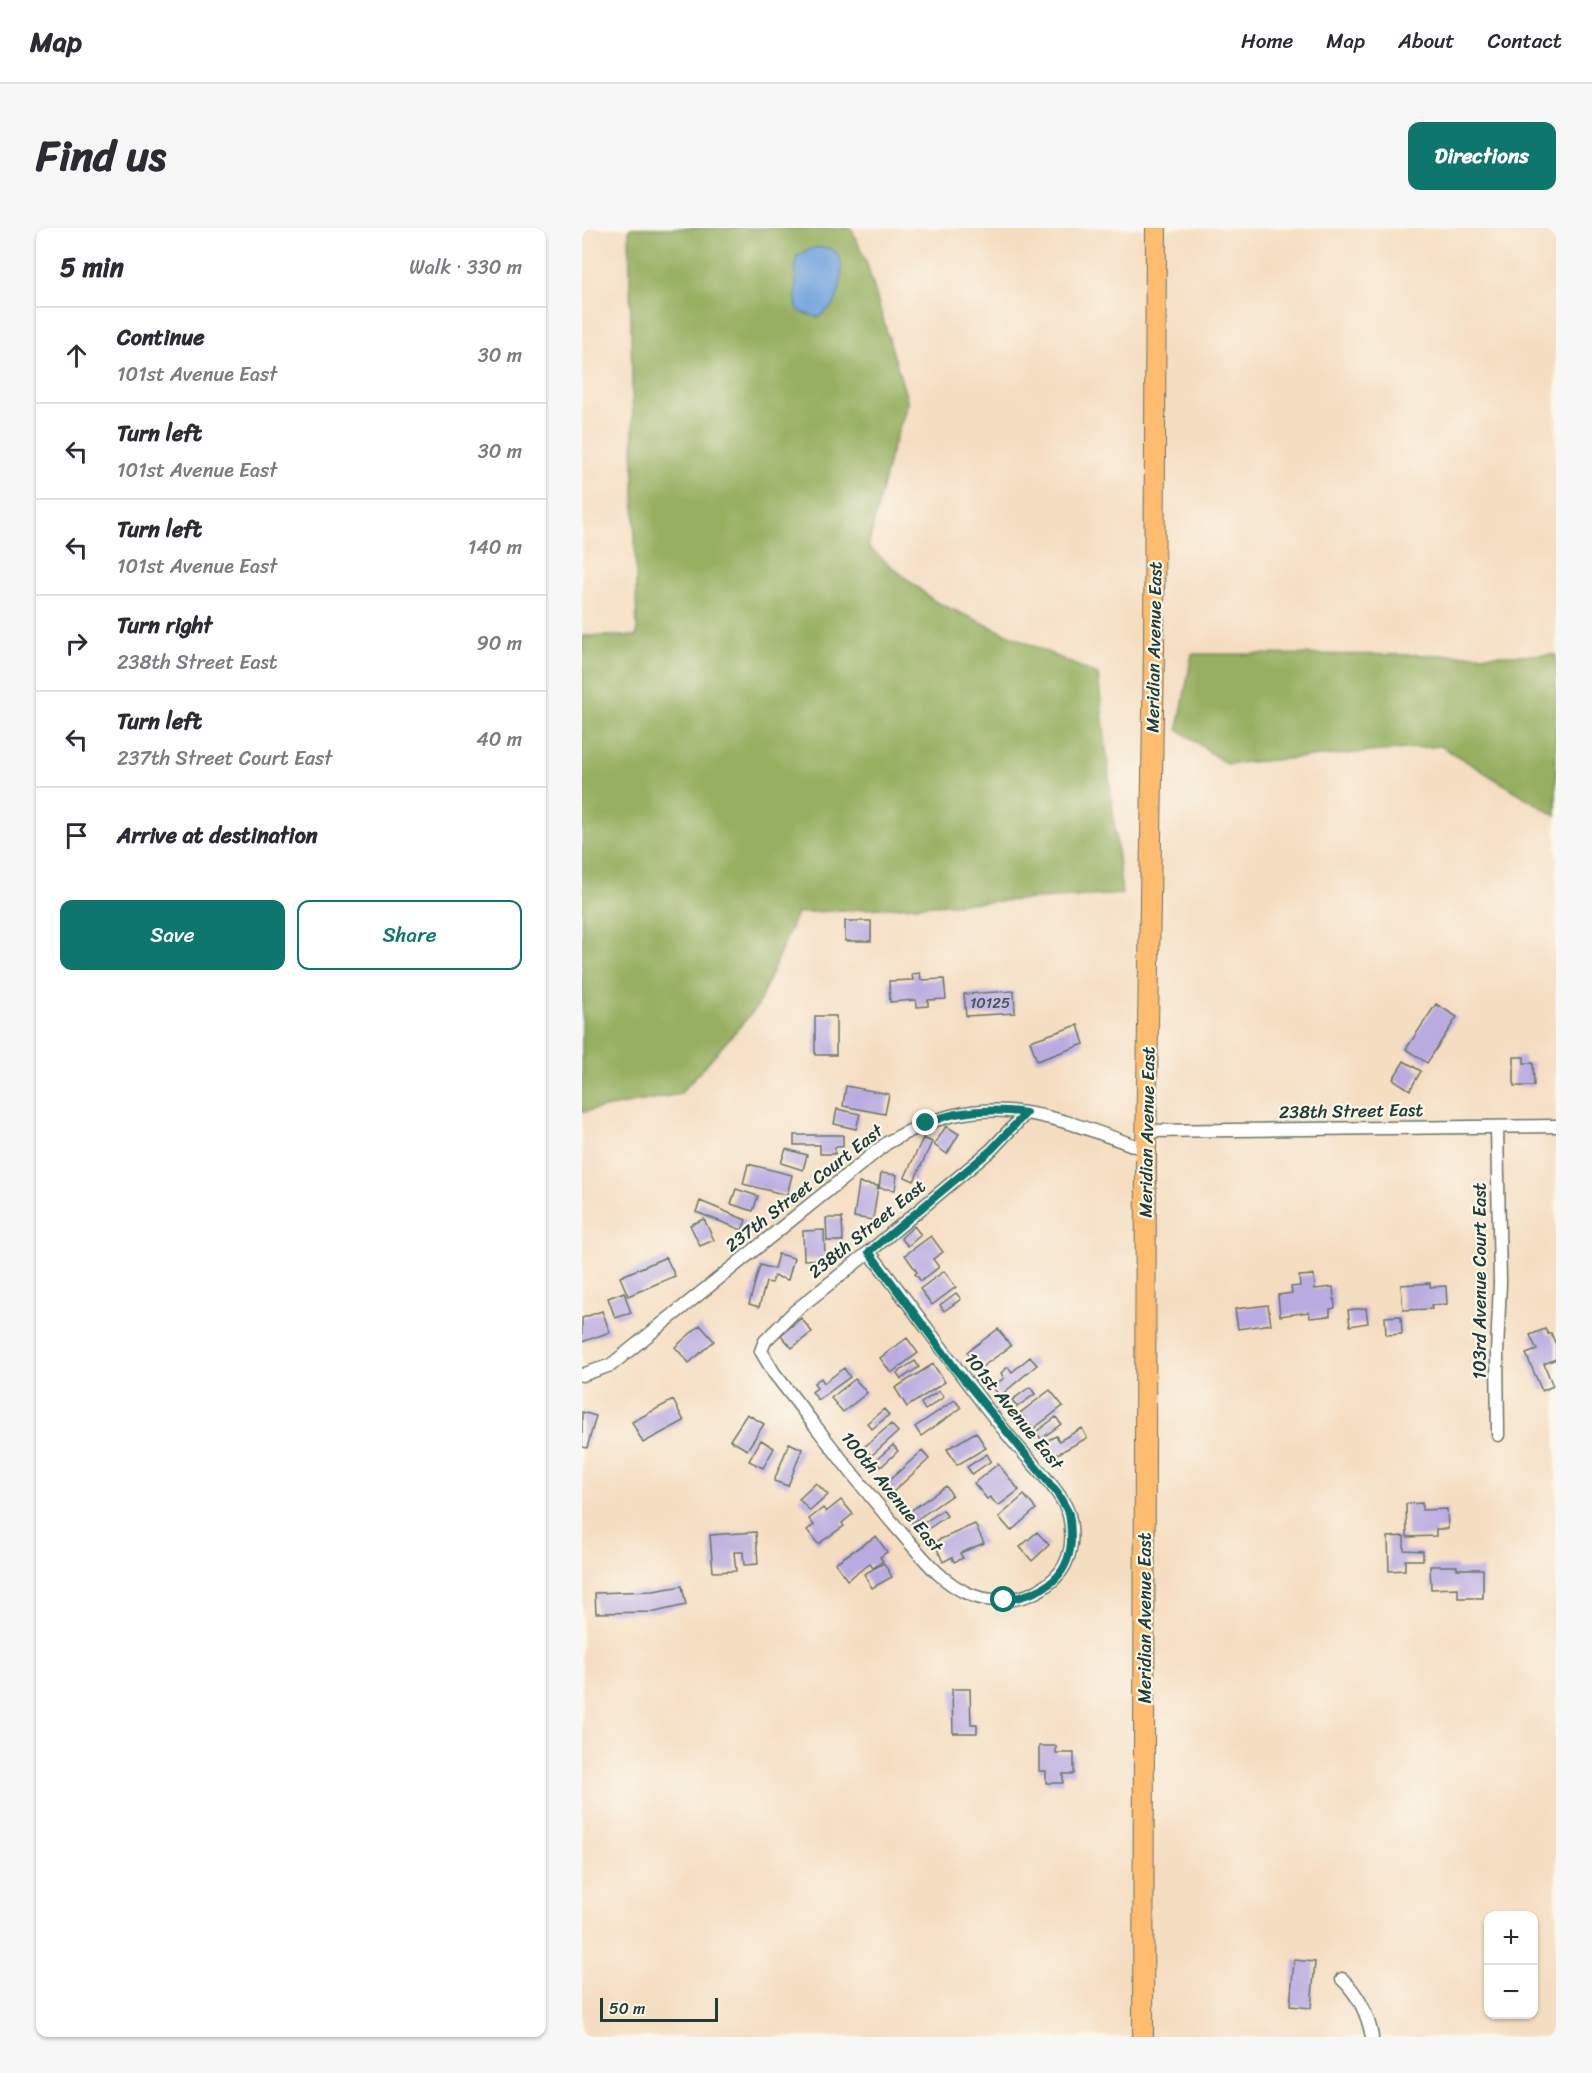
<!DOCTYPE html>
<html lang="en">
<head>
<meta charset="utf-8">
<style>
	:root { --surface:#fff; --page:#f7f7f7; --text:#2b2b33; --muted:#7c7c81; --line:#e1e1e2; --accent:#0f766e }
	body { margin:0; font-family:Sriracha,sans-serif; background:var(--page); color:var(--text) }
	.controls { position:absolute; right:18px; bottom:18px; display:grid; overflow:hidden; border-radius:12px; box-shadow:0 2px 4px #0004 }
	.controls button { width:54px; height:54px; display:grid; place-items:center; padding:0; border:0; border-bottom:2px solid var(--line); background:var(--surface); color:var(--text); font:30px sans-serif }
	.scale { position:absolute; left:18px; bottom:15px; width:118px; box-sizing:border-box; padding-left:6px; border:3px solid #1f3d34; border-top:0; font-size:16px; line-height:21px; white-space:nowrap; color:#1f3d34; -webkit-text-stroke:4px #fbf7ec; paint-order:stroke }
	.stop { position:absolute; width:18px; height:18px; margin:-14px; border:4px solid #0f766e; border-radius:50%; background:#fff }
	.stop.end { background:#0f766e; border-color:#fff; box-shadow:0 2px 6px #0008 }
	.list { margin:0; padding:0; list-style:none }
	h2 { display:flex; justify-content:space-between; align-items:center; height:78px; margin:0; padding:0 24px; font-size:26px }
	h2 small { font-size:20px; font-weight:400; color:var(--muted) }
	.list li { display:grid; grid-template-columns:39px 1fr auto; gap:18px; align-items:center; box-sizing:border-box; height:96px; padding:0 24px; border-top:2px solid var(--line) }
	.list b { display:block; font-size:22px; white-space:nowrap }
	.list p { margin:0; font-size:20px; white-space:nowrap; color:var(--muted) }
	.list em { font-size:20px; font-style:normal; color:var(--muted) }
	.actions { display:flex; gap:12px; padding:18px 24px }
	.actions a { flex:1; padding:14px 0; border:2px solid var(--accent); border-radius:12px; text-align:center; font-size:21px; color:var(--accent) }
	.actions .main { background:var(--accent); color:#fff }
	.icon { flex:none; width:33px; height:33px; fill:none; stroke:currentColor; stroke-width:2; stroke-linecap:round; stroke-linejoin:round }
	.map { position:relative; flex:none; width:974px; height:1809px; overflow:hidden; border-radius:12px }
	header { display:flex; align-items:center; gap:36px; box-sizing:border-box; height:84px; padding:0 30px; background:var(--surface); border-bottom:2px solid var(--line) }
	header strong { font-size:28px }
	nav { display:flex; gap:33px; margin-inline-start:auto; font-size:21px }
	.intro { display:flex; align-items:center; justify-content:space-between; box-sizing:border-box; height:144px; padding:0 36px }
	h1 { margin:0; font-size:42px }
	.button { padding:15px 27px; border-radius:12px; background:var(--accent); color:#fff; font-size:21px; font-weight:700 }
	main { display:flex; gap:36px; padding:0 36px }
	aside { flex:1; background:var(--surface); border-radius:12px; box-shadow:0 2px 4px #0004 }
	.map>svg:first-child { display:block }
	.forest { fill:#96af60; stroke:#5a764a; stroke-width:1.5 }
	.water { fill:#71a3dd; stroke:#487088; stroke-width:1.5 }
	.building { fill:#b9abe0 }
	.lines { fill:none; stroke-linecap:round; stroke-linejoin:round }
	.minor-casing { stroke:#6a7565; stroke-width:15 }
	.primary-casing { stroke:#6a7565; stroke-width:22 }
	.minor { stroke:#fff; stroke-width:12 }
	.primary { stroke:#fdbc6f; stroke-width:20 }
	.route { stroke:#0f766e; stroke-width:8 }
	.labels { text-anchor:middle; stroke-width:4.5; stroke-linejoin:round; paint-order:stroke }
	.number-label { font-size:15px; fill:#46585f }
	.street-label { font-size:18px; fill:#1f3d34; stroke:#fbf7ec }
</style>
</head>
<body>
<header>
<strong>Map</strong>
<nav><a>Home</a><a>Map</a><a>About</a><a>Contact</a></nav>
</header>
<div class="intro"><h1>Find us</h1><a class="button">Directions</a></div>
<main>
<aside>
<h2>5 min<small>Walk · 330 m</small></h2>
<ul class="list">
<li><svg class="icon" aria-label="ahead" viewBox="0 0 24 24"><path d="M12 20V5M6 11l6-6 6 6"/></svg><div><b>Continue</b><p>101st Avenue East</p></div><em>30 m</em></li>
<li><svg class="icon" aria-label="left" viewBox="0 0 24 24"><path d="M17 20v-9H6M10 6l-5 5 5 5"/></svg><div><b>Turn left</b><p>101st Avenue East</p></div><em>30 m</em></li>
<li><svg class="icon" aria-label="left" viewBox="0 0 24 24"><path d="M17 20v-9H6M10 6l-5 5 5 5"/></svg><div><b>Turn left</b><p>101st Avenue East</p></div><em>140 m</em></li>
<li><svg class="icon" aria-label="right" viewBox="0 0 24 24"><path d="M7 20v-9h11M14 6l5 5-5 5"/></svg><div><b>Turn right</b><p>238th Street East</p></div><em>90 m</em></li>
<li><svg class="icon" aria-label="left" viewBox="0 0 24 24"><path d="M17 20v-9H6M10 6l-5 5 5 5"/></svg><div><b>Turn left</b><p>237th Street Court East</p></div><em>40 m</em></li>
<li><svg class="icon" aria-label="arrive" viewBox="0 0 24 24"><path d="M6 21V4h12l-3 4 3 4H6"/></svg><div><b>Arrive at destination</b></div></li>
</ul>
<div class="actions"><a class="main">Save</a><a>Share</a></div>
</aside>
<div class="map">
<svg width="974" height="1809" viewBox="0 0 974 1809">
	<rect width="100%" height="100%" fill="#fbf7ec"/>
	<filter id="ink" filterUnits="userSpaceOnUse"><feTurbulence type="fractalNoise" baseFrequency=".0167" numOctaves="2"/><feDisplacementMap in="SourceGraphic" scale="12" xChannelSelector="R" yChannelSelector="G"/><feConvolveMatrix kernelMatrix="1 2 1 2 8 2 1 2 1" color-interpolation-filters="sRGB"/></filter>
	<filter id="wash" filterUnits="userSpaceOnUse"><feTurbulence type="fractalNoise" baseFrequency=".008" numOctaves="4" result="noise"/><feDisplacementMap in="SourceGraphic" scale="24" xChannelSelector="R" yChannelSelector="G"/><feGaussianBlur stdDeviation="1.35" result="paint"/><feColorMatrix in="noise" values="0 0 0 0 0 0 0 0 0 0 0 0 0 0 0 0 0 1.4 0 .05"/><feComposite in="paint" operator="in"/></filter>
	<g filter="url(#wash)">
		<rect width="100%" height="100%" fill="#f5ddc1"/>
		<path class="forest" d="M47 0H269L284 33 326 175 308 227 286 319 352 373 516 447 540 666 215 685 175 779 98 866 0 884V408H55Z
			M610 426 974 427V588L859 518 644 536 596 501Z"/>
		<path class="water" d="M230 20C235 20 244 19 249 21 265 28 260 65 251 77 248 81 241 85 237 89 207 84 216 79 214 56 214 46 212 38 215 28Z"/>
		<g id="blocks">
			<path class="building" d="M263 693H289V713H263Z
				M338 745 339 752 362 751 364 771 346 772V778L335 779 334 772 308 774 307 753 331 752 330 746Z
				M432 763 433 785 384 788 382 766Z
				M854 776 875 789 845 835 824 821Z
				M233 788H254V827H233Z
				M496 797 502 816 455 833 448 813Z
				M932 829H942V835H951L952 858H932Z
				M822 833 839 843 828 862 811 851Z
				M264 858 307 866 303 886 261 878Z
				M255 881 278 886 274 901 252 896Z
				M364 898 377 906 365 926 352 917Z
				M212 907H261V919H253V926H238V917H212Z
				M341 910 350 914 332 953 323 949Z
				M204 921 225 927 221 942 199 935Z
				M166 936 210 947 205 967 161 956Z
				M299 945 315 947 313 962 297 960Z
				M277 955 296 958 291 992 272 989Z
				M154 961 176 968 171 983 149 976Z
				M118 973 164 992 160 1002 114 984Z
				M244 990H260L261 1013H245Z
				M122 991 132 1012 118 1018 108 997Z
				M332 998 339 1007 326 1018 319 1010Z
				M242 1002 243 1031 222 1032 221 1003Z
				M349 1008 361 1024 351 1031 357 1039 339 1053 333 1046 335 1044 323 1027Z
				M196 1026 212 1030 206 1052 192 1048 190 1055 184 1054 177 1079 167 1076 178 1037 192 1041Z
				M84 1029 93 1048 46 1068 38 1049Z
				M362 1043 374 1059 350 1077 338 1061Z
				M732 1047 733 1061 751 1059 753 1080 748 1081V1088L728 1090 727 1084 698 1088 696 1067 710 1065 709 1059 718 1058 717 1048Z
				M848 1055V1059L864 1058 865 1076 849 1077 850 1081 821 1082 819 1057Z
				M42 1064 49 1085 33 1090 26 1070Z
				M374 1065 379 1071 362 1083 358 1077Z
				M686 1077 689 1096 656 1101 653 1081Z
				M784 1080 786 1095 768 1098 766 1082Z
				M20 1083 28 1104 0 1114V1090Z
				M819 1088 820 1106 804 1107 803 1089Z
				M219 1090 230 1104 210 1120 199 1107Z
				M118 1097 132 1113 107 1135 93 1119Z
				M416 1101 429 1118 397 1141 385 1124Z
				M963 1101 966 1106 969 1105 974 1117V1131L962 1136 971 1158 960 1163 944 1126 955 1122 948 1107Z
				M325 1110 336 1125 309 1145 298 1130Z
				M448 1129 455 1137 418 1168 410 1159 422 1150 419 1145 426 1139 430 1144Z
				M333 1133 337 1139 319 1151 315 1145Z
				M351 1136 363 1154 325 1179 313 1160Z
				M262 1140 268 1149 236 1172 230 1164 235 1160 232 1155 239 1150 242 1155Z
				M273 1151 285 1165 261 1184 249 1170Z
				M448 1159 453 1166 435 1179 430 1172Z
				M468 1162 481 1178 451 1201 438 1185Z
				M357 1163 362 1169 343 1182 339 1175Z
				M91 1172 102 1193 61 1215 50 1194Z
				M373 1172 379 1180 339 1208 333 1199Z
				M302 1181 307 1187 290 1201 285 1195Z
				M0 1184 14 1188 5 1220 0 1219Z
				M165 1186 182 1196 165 1222 148 1212Z
				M474 1189 479 1196 459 1211 454 1204Z
				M309 1196 316 1204 289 1228 282 1219Z
				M500 1200 505 1210 468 1230 463 1222 466 1221 462 1214 474 1208 477 1213Z
				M394 1204 404 1220 375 1237 365 1221Z
				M179 1212 192 1220 181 1240 167 1233Z
				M207 1215 220 1221 206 1258 192 1253Z
				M311 1217 316 1223 299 1239 293 1233Z
				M340 1223 347 1231 311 1264 303 1256Z
				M405 1226 409 1233 390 1246 385 1239Z
				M416 1236 437 1262 416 1278 408 1269 405 1271 392 1255Z
				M234 1255 246 1267 228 1283 217 1271Z
				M364 1258 370 1267 330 1295 324 1286Z
				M442 1267 454 1281 429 1303 417 1289Z
				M259 1272 271 1286 260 1295 262 1298 236 1316 225 1302 232 1297 227 1291 241 1280 244 1284Z
				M840 1275V1282L865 1281 866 1301H854V1308L825 1309 824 1276Z
				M361 1282 365 1288 346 1301 342 1295Z
				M393 1296 402 1315 378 1325 381 1330 372 1334 370 1329 361 1334 352 1314Z
				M174 1304 176 1336 162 1337 161 1324H152L154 1343 131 1344 128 1307Z
				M455 1304 467 1317 450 1333 438 1319Z
				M294 1308 305 1324 298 1329 301 1333 291 1340 288 1336 265 1352 253 1335Z
				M822 1308V1322L841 1323V1332H823V1342L807 1343 806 1309Z
				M302 1335 310 1349 290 1360 282 1346Z
				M848 1338H875V1341H901V1370H876V1360L849 1361Z
				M100 1358 104 1377 73 1384 14 1385 13 1365 71 1363Z
				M370 1461H388L389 1496H395V1505H371Z
				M457 1518H474V1525H492V1546H481V1555H464V1543H457Z
				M712 1732 733 1734 729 1780 708 1778Z"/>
		</g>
	</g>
	<g filter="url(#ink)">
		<use href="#blocks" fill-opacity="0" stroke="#6a7565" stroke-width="1.5"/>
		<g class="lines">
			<g class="minor-casing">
				<path id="minor" d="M915 899 918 1054 915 1125 916 1207
					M564 903 974 898
					M287 1024C335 1085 378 1148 427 1208 443 1229 480 1262 487 1287 492 1309 490 1334 473 1350 452 1371 418 1378 389 1367 360 1355 342 1331 322 1308 276 1256 235 1199 192 1145L179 1123 183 1113 213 1083 287 1024 409 922 444 885
					M0 1147 29 1137 305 915C401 858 467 886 564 922
					M760 1751C776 1766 786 1787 790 1809"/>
			</g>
			<g class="primary-casing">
				<path id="primary" d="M561 1809 564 922 572 423 574 0"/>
			</g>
			<use href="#minor" class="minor"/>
			<use href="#primary" class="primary"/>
		</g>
	</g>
	<g class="lines" filter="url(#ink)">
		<path class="route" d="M344 895C376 882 410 880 444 885L409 922 287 1024 375 1143 476 1266C479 1272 484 1279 487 1286 489 1295 489 1305 489 1314 486 1353 457 1367 422 1372"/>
	</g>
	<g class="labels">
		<g class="number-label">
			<text x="408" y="780">10125</text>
		</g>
		<g class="street-label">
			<text transform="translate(572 419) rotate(-89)" y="6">Meridian Avenue East</text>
			<text transform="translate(769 883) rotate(-1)" y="6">238th Street East</text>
			<text transform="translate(565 904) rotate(-89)" y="6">Meridian Avenue East</text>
			<text transform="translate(222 960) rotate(-38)" y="6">237th Street Court East</text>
			<text transform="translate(285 1001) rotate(-39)" y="6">238th Street East</text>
			<text transform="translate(898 1053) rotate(-90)" y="6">103rd Avenue Court East</text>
			<text transform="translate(432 1183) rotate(51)" y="6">101st Avenue East</text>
			<text transform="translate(310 1264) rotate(51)" y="6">100th Avenue East</text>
			<text transform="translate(563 1390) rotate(-90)" y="6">Meridian Avenue East</text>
		</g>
	</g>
</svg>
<div class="controls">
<button>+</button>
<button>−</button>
</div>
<div class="scale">50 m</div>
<div class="stop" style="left:422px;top:1372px"></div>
<div class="stop end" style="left:344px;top:895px"></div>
</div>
</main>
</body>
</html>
